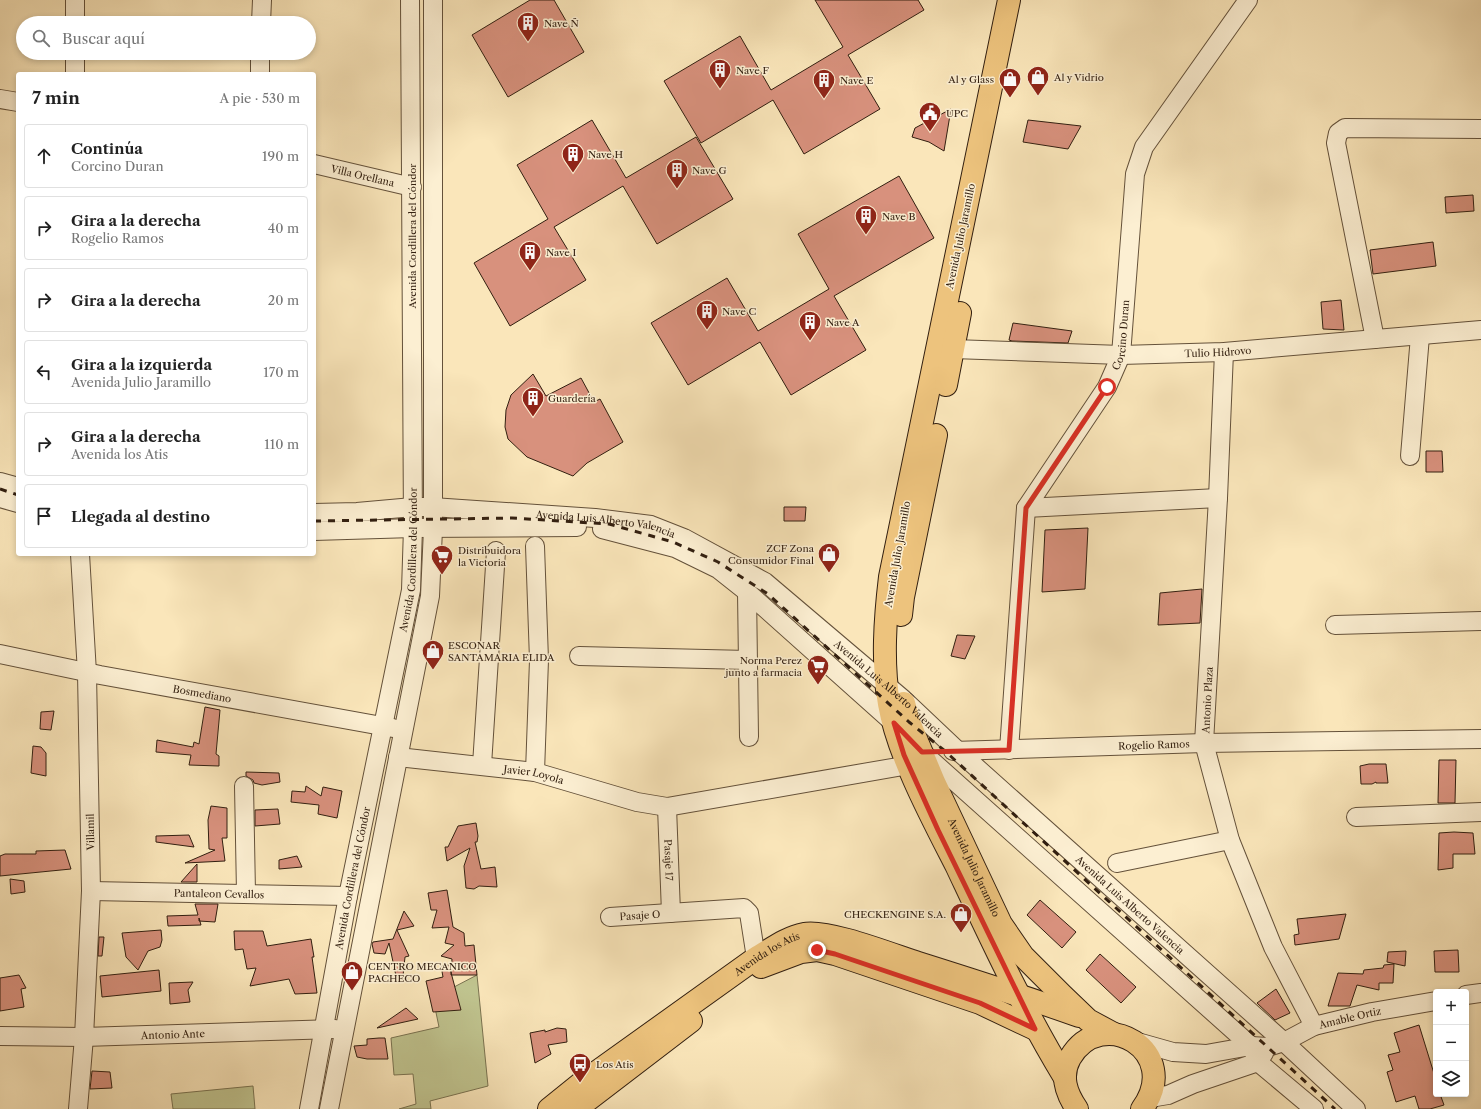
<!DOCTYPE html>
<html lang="es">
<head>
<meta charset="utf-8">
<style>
	:root { --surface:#fff; --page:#f2f2f2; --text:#222; --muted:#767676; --line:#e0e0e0 }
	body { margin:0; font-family:"Libre Caslon Text",serif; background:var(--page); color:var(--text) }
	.controls { position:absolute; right:12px; bottom:12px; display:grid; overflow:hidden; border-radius:4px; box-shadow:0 2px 6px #0003 }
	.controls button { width:36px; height:36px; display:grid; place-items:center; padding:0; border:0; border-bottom:1px solid var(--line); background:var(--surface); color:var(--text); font:20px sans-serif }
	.stop { position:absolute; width:12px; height:12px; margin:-9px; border:3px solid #d93025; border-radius:50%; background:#fff }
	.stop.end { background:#d93025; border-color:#fff; box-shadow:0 1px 4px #0008 }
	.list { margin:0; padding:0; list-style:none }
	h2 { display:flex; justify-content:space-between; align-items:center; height:52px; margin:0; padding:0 16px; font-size:17px }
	h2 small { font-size:13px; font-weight:400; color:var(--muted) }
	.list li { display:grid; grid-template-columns:26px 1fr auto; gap:12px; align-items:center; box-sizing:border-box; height:64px; margin:0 8px 8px; padding:0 8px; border:1px solid var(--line); border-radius:4px }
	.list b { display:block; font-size:15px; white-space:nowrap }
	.list p { margin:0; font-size:13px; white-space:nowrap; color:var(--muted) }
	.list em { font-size:13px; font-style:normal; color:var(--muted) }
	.icon { flex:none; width:22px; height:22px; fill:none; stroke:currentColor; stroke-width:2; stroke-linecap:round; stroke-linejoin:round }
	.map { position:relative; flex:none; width:1481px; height:1109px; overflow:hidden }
	.search { position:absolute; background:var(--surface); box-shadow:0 2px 6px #0003; left:16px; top:16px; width:300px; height:44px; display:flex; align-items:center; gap:10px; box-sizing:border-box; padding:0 14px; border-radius:22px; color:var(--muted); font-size:15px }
	.panel { position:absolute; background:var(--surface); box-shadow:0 2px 6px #0003; left:16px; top:72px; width:300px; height:484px; border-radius:4px }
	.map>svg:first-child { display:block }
	.green { fill:#c0c48f; stroke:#797250 }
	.building { fill:#d8917d; stroke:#321f10 }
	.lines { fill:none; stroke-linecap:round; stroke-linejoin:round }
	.minor-casing { stroke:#64513a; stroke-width:20 }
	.major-casing { stroke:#321f10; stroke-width:24 }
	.minor { stroke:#fcefd2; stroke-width:18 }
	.major { stroke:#edc37d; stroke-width:22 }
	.rail { stroke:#321f10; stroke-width:3; stroke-dasharray:7 7; stroke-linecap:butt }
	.route { stroke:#d93025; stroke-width:5 }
	.labels { text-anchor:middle; stroke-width:3; stroke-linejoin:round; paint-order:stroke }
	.poi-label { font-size:10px; fill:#321f10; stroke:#fcefd2; text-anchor:start }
	.street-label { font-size:10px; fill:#321f10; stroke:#fcefd2 }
</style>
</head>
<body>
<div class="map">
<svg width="1481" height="1109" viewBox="0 0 1481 1109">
	<rect width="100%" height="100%" fill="#fae6ba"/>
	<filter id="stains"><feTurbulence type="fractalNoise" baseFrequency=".005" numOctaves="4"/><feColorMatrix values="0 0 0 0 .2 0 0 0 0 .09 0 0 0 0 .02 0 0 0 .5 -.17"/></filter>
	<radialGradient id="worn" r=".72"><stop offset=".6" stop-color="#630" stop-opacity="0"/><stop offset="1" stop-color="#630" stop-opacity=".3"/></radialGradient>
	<path class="green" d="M477 975 488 1086 430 1101 431 1109H399L416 1104 413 1074 394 1075 391 1038 439 1027 433 998Z
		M253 1086 255 1109H173L171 1094Z"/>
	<path class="building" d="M530 0H554L584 52 508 97 472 35Z
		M815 0H918L924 10 848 55 880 109 804 154 773 100 701 143 664 81 740 36 771 90 843 47Z
		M951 109 944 151 929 142 912 137 915 128Z
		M592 120 626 178 696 137 733 199 657 244 623 186 554 227 586 280 510 326 474 263 548 219 517 165Z
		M1028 120 1081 126 1068 149 1023 142Z
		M899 176 934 238 834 296 866 350 791 395 760 342 688 385 651 323 727 278 758 331 829 289 798 234Z
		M1473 195 1474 211 1446 213 1445 197Z
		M1433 242 1436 266 1373 274 1370 250Z
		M1341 300 1344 330 1323 329 1321 302Z
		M1013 323 1072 331 1068 343 1012 341 1009 340Z
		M533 374 546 396 581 378 594 402 600 399 623 442 587 463 573 476 527 457 508 439 505 427 506 410 511 395Z
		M1426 451H1442L1443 472H1426Z
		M784 507H806L805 521H784Z
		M1088 528 1085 589 1042 592 1045 530Z
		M1202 589 1200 623 1158 625 1160 593Z
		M957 635 975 636 965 659 951 656Z
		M205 707 220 710 216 754 219 756V766L189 765 191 755 156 752 157 740 193 747 194 742 199 744Z
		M54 711 51 730 40 729 41 712Z
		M33 746 41 747 46 753V776L31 773Z
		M1439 760H1456L1455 803H1438Z
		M1369 764H1386L1388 783H1376V782L1372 784H1361L1360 766Z
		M246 772 279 773 280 782 262 785 254 783 253 780 246 776Z
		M306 786 321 796 323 787 342 791 337 818 318 814 319 805 291 802 292 791 305 792Z
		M211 806 227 808V838H222L225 861 185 863 215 850 209 849 208 820Z
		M278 809 280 824 255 826V810Z
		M476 823 478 836 477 842H475L481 869 495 867 497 887 479 886 474 889 466 888 464 866 470 848 447 861 445 847H448L458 826Z
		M1454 832 1473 833 1475 854H1453V868L1438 870 1439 833Z
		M189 835 194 847 156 842V836Z
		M65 850 71 869 0 876V856L5 854H36V851Z
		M297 856 302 867 279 869V860Z
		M197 864V882H181Z
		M10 879 24 881 25 892 11 894Z
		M447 890 453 927 464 933 465 946 474 945 477 975H451L452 959 441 956 454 945 445 943 449 927 432 928 437 910H431L428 893Z
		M1040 900 1076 932 1062 948 1027 915Z
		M195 904H218L215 922 199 921V918L201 925 168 926 167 916 198 915Z
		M404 911 414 926 397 930 409 956 405 957 403 976H396L389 943 385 954 374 953 372 944 373 942 393 939Z
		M1346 914 1339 939 1295 945 1294 935 1299 934 1297 919Z
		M161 930 162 940 160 947 148 951 138 970 126 957 122 933Z
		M234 931H263L267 946 311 939 314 957H312L317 993 295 994 289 979 250 986 256 968 247 969 243 949 235 950Z
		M99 937H104L102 956H98Z
		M1458 950 1459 972H1435L1434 951Z
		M1406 951 1405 966 1387 962 1388 952Z
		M1100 954 1136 987 1121 1003 1086 970Z
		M1394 964 1393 983H1379V990L1357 985 1350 1006H1328L1338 973 1363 974 1364 970 1383 968 1384 965Z
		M449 965 461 1010 433 1012 426 981 443 977 441 966Z
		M159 970 161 991 102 997 100 976Z
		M19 975 26 988 21 989 24 1007 0 1011V978Z
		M193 982 188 990 190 1002 170 1004 169 983Z
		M1276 989 1290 1013 1275 1020 1257 1003Z
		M406 1008 418 1019 377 1028Z
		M1419 1025 1436 1080V1094H1440L1444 1105 1430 1109H1419L1415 1096 1396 1102 1387 1072 1393 1070 1388 1055 1400 1052 1394 1033Z
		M557 1028 566 1029 567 1042 548 1045 551 1054 535 1063 530 1033 545 1030V1032Z
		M379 1038H385L388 1059H367L357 1057 354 1046 367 1045V1039Z
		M92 1071 110 1072 112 1088 90 1089Z"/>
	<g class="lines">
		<g class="minor-casing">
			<g id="minor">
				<path d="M75 23V0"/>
				<path d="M261 23 262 0"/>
				<path d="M75 74V53"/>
				<path d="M260 74V53"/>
				<path d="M0 99 18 102"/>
				<path id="s1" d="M314 164 412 187"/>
				<path d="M1375 339 1336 143 1338 133 1345 128 1481 129"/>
				<path id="s2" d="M953 349 1121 355 1224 352 1481 330"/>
				<path d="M1224 352 1218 498 1204 743 1230 840 1273 947 1314 1026"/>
				<path d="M1410 456 1420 336"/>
				<path d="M0 482 18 487"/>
				<path d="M0 498 18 503"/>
				<path d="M1026 508 1218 498"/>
				<path id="s3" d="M314 513 357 512 413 507H432L595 518 651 525 684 538 765 582 903 699 958 751 1284 1042 1356 1109"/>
				<path d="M602 529 675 548 718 569 747 592 897 726"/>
				<path d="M314 531 413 528 577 527"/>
				<path d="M747 592 749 737"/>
				<path d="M1335 625 1481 621"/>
				<path id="s4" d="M0 654 100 675 393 728"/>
				<path d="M579 656 748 660"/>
				<path id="s5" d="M1009 750 1026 508 1107 387 1121 355 1135 174 1144 147 1248 0"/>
				<path id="s6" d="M953 751 1204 743 1481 739"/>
				<path d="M923 753 1251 1046 1258 1062 1314 1109"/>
				<path id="s7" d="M398 757 535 772 637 802 667 807 909 765"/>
				<path d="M482 765 496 551"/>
				<path d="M535 772 539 660 535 546"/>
				<path d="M244 786 246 893"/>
				<path id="s8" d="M667 807 671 913"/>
				<path d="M1356 817 1481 812"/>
				<path d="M1117 863 1230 840"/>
				<path id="s9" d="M91 891 348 896"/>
				<path id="s10" d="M610 917 744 908 749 913 756 958"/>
				<path d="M1466 995 1481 993"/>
				<path id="s11" d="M0 1036 84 1037 335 1029"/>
				<path id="s12" d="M1134 1041 1173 1052 1206 1054 1251 1046 1268 1047 1284 1042 1314 1026 1372 1012 1436 1001"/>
				<path d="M1150 1098 1168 1095 1193 1084 1258 1062 1264 1053"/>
				<path d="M78 1109 84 1037 91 891 87 673 80 554"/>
				<path id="s13" d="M309 1109 348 896 411 590 413 528 410 0"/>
				<path d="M329 1109 430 596 433 529V0"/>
			</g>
		</g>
		<g class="major-casing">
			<g id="major">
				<path d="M1009 0 890 577C885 619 882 662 889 704 898 755 932 818 956 865 990 937 1023 1009 1065 1078"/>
				<path d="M946 385 960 313"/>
				<path d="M901 615 903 597 936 435"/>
				<path id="s14" d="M904 703 909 722 934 782 1001 924 1023 956 1062 995 1088 1020 1114 1034"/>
				<path d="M761 967 801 952 817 950 835 954 980 1003 1035 1029"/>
				<path id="s15" d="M549 1109 580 1084 756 958C770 950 787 937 804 934 827 929 893 955 918 963 972 980 1026 997 1079 1016"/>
				<path d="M576 1109 691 1021"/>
				<path d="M1077 1109C1066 1093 1060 1076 1070 1058 1102 1003 1184 1052 1142 1109"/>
			</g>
		</g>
		<use href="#minor" class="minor"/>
		<use href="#major" class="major"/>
		<path class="rail" d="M0 489 18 495
			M314 521 512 518 609 524 673 542 718 562 768 594 909 722 945 751 1335 1109"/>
	</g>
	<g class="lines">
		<path class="route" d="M817 950 835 954 980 1003 1035 1029 938 830 904 755 894 723 922 752 1009 750 1026 508 1107 387"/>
	</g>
	<defs>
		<g id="building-pin" transform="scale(1.15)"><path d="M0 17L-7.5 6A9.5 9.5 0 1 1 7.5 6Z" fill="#8f2418" stroke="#fcefd2"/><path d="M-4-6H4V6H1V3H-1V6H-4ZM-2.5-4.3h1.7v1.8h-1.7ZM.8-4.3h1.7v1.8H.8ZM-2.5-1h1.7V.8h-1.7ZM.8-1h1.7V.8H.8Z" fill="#fff"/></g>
		<g id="shop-pin" transform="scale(1.15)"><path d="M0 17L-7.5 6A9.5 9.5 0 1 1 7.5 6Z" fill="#8f2418" stroke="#fcefd2"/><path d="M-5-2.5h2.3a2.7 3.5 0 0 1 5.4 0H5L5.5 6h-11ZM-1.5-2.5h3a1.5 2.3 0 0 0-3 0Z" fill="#fff"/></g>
		<g id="civic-pin" transform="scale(1.15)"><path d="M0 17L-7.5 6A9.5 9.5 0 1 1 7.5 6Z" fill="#8f2418" stroke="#fcefd2"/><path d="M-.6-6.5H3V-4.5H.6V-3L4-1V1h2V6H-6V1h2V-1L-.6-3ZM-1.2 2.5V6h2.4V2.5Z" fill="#fff"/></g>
		<g id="supermarket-pin" transform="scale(1.15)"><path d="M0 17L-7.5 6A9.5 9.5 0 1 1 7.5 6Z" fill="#8f2418" stroke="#fcefd2"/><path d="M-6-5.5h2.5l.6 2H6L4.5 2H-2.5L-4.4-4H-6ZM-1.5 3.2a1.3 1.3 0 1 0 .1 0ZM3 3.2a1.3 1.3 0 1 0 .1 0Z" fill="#fff"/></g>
		<g id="bus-pin" transform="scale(1.15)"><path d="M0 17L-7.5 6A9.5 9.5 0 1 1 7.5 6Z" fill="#8f2418" stroke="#fcefd2"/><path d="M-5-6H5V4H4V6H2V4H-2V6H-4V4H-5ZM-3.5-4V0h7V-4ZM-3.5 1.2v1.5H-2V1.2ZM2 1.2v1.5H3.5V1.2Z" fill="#fff"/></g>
	</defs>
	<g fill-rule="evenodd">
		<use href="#building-pin" x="528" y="23"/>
		<use href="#building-pin" x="720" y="70"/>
		<use href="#shop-pin" x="1038" y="77"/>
		<use href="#shop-pin" x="1010" y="79"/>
		<use href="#building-pin" x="824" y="80"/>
		<use href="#civic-pin" x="930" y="113"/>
		<use href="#building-pin" x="573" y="154"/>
		<use href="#building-pin" x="677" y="170"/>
		<use href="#building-pin" x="866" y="216"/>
		<use href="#building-pin" x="530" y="252"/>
		<use href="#building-pin" x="707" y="311"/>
		<use href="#building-pin" x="810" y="322"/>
		<use href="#building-pin" x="533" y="398"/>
		<use href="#shop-pin" x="829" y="554"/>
		<use href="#supermarket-pin" x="442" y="556"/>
		<use href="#shop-pin" x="433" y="651"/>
		<use href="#supermarket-pin" x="818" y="666"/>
		<use href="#shop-pin" x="961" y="914"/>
		<use href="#shop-pin" x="352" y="972"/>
		<use href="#bus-pin" x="580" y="1064"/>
	</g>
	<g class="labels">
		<g class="poi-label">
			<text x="544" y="27">Nave Ñ</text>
			<text x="736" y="74">Nave F</text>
			<text x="1054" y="81">Al y Vidrio</text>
			<text x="994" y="83" text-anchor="end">Al y Glass</text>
			<text x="840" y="84">Nave E</text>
			<text x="946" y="117">UPC</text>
			<text x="588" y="158">Nave H</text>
			<text x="692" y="174">Nave G</text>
			<text x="882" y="220">Nave B</text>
			<text x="546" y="256">Nave I</text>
			<text x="722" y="315">Nave C</text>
			<text x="826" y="326">Nave A</text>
			<text x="548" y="402">Guardería</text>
			<text x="814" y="552" text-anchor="end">ZCF Zona<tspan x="814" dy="12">Consumidor Final</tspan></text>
			<text x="458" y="554">Distribuidora<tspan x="458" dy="12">la Victoria</tspan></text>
			<text x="448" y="649">ESCONAR<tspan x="448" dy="12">SANTAMARIA ELIDA</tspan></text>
			<text x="802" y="664" text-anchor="end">Norma Perez<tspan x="802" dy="12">junto a farmacia</tspan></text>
			<text x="946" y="918" text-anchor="end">CHECKENGINE S.A.</text>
			<text x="368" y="970">CENTRO MECANICO<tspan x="368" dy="12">PACHECO</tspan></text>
			<text x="596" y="1068">Los Atis</text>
		</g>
		<g class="street-label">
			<text dy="4" stroke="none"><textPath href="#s1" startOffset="50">Villa Orellana</textPath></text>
			<text transform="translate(412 236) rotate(-90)" y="4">Avenida Cordillera del Cóndor</text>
			<text transform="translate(960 236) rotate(-78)" y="4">Avenida Julio Jaramillo</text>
			<text dy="4" stroke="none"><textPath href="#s5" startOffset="443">Corcino Duran</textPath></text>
			<text dy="4" stroke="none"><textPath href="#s2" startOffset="265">Tulio Hidrovo</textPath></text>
			<text dy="4" stroke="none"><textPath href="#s3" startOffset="293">Avenida Luis Alberto Valencia</textPath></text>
			<text transform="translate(897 554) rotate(-80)" y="4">Avenida Julio Jaramillo</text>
			<text dy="4" stroke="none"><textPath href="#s13" startOffset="559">Avenida Cordillera del Cóndor</textPath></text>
			<text dy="4" stroke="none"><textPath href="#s3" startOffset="629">Avenida Luis Alberto Valencia</textPath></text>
			<text dy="4" stroke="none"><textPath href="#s4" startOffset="206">Bosmediano</textPath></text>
			<text transform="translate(1207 700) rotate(-87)" y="4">Antonio Plaza</text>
			<text dy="4" stroke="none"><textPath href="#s6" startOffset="201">Rogelio Ramos</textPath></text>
			<text dy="4" stroke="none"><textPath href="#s7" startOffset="137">Javier Loyola</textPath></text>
			<text transform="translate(90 832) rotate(-91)" y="4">Villamil</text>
			<text dy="4" stroke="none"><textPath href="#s8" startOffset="53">Pasaje 17</textPath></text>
			<text dy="4" stroke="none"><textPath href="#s14" startOffset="179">Avenida Julio Jaramillo</textPath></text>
			<text dy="4" stroke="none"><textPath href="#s13" startOffset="235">Avenida Cordillera del Cóndor</textPath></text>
			<text dy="4" stroke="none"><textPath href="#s9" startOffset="128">Pantaleon Cevallos</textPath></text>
			<text dy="4" stroke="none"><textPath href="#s3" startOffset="953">Avenida Luis Alberto Valencia</textPath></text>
			<text dy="4" stroke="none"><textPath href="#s10" startOffset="30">Pasaje O</textPath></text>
			<text dy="4" stroke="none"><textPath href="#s15" startOffset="268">Avenida los Atis</textPath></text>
			<text dy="4" stroke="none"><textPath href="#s12" startOffset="224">Amable Ortiz</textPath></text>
			<text dy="4" stroke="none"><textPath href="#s11" startOffset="173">Antonio Ante</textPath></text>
		</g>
	</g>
	<rect width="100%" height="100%" filter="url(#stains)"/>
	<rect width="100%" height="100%" fill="url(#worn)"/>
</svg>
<div class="controls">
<button>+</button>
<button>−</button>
<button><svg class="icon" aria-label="layers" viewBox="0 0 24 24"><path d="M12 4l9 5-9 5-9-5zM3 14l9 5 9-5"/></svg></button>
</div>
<div class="stop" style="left:1107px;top:387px"></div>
<div class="stop end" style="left:817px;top:950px"></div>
<div class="search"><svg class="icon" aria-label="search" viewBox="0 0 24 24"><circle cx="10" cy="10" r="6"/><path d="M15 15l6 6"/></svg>Buscar aquí</div>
<section class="panel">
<h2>7 min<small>A pie · 530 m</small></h2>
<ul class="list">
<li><svg class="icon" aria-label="ahead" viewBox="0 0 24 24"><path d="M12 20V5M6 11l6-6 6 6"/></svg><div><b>Continúa</b><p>Corcino Duran</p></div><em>190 m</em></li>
<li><svg class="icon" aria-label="right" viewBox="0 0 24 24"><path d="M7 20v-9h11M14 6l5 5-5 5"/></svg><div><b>Gira a la derecha</b><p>Rogelio Ramos</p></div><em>40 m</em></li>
<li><svg class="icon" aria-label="right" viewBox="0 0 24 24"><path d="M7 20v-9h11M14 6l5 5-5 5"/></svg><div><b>Gira a la derecha</b></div><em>20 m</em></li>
<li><svg class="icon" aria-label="left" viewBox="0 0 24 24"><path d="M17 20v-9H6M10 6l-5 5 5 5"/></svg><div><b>Gira a la izquierda</b><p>Avenida Julio Jaramillo</p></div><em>170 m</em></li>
<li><svg class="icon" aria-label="right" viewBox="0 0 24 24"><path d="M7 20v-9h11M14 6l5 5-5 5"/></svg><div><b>Gira a la derecha</b><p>Avenida los Atis</p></div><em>110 m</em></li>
<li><svg class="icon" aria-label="arrive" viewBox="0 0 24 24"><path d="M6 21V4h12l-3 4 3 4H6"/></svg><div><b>Llegada al destino</b></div></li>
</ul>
</section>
</div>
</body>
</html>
